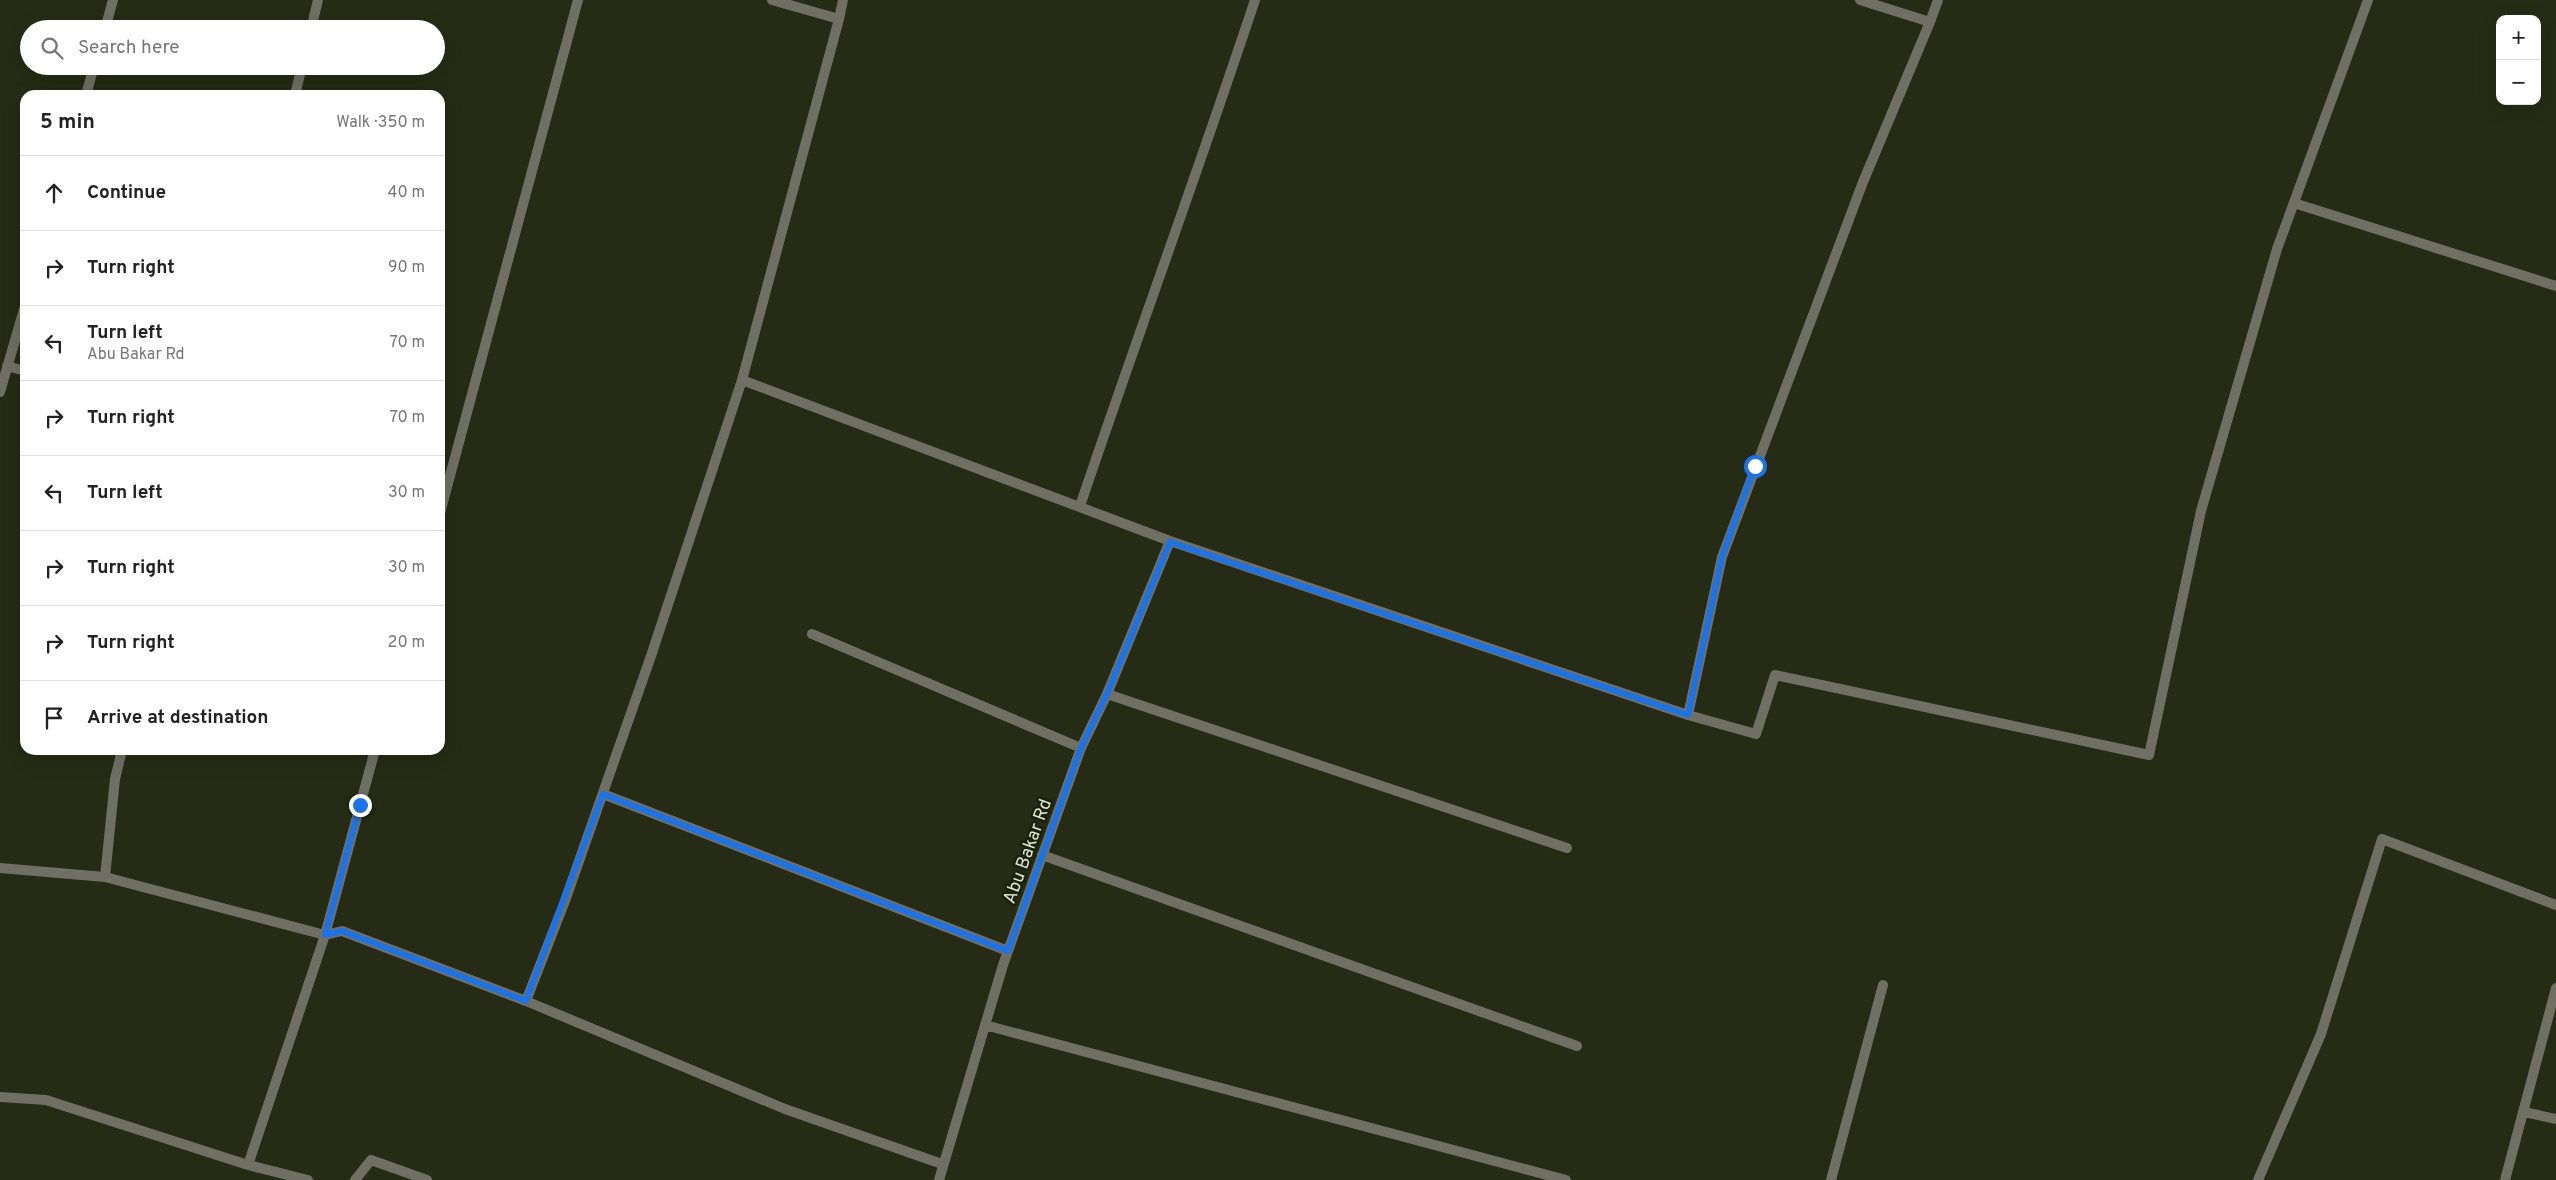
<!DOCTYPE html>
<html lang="en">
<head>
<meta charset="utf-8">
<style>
	:root { --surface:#fff; --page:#f2f2f2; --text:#222; --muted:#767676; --line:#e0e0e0 }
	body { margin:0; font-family:Overpass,sans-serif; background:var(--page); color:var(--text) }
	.controls { position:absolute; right:15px; top:15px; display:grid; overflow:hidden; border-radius:10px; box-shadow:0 5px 20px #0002 }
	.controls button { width:45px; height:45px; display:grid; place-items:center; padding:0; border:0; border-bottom:1px solid var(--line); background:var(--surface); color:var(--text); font:25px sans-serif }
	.stop { position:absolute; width:15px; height:15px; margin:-11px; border:4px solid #1a73e8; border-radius:50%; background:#fff }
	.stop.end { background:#1a73e8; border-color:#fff; box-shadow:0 1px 5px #0008 }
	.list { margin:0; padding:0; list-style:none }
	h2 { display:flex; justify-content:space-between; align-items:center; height:65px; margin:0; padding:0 20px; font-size:21px }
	h2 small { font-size:16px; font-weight:400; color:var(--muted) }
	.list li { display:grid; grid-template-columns:32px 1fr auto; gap:15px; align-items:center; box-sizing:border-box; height:75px; padding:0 20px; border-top:1px solid var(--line) }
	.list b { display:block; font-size:19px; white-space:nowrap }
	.list p { margin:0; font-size:16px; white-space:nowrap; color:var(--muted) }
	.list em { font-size:16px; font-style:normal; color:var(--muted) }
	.icon { flex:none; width:28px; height:28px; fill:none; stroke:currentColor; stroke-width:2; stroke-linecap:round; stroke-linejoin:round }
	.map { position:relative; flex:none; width:2556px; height:1180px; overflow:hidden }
	.search { position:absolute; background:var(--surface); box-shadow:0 5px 20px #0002; left:20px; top:20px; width:425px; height:55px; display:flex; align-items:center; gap:12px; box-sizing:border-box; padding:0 18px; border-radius:28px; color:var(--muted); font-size:19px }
	.panel { position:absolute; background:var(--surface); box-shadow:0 5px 20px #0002; left:20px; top:90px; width:425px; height:665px; border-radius:15px }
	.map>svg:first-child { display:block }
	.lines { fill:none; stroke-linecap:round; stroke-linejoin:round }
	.street { stroke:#706f63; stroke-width:10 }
	.route { stroke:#1a73e8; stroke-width:6 }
	.labels { text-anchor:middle; stroke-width:5; stroke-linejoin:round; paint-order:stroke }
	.street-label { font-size:18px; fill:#e0e5d7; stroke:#1b210a }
</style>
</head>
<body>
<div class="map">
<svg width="2556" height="1180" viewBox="0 0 2556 1180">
	<rect width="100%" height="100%" fill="#252b14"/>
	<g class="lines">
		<path class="street" d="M772 0 839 19 843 0
			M1860 0 1930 22 1938 0
			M105 29 113 0
			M311 29 318 0
			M86 95 94 66
			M295 95 302 66
			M2294 203 2556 286
			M7 366 25 371
			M742 380 1170 541 1688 715 1756 734 1775 675 2149 755 2201 511 2277 249 2368 0
			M0 392 25 306
			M1080 506C1137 337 1199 169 1255 0
			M440 513 578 0
			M812 634 1081 748
			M1107 694 1567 848
			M1688 715 1722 557 1863 182 1930 22
			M122 750 115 779 105 877 325 935 342 931 526 1001 785 1109 942 1164
			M603 794 1008 951
			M1042 855 1577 1046
			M0 868 105 877
			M526 1001 565 901 651 656 742 380 839 19
			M985 1025 1566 1180
			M0 1097 46 1100 248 1165 308 1180
			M2524 1112 2556 1119
			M248 1165 325 935 375 750
			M355 1180 371 1160 427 1180
			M939 1180 1003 965 1081 748 1107 694 1170 541
			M1831 1180 1883 985
			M2258 1180 2321 1034 2382 839 2556 905
			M2505 1180 2556 988"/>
	</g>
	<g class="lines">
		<path class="route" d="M360 805 325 935 342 931 526 1001 603 794 1008 951 1081 748 1107 694 1170 542 1688 715 1722 557 1755 466"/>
	</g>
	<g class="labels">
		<g class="street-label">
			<text transform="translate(1027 851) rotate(-70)" y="6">Abu Bakar Rd</text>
		</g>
	</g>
</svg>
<div class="controls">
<button>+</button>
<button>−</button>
</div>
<div class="stop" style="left:1755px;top:466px"></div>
<div class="stop end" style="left:360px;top:805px"></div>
<div class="search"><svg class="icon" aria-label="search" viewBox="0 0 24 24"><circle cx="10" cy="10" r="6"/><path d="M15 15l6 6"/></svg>Search here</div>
<section class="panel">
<h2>5 min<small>Walk · 350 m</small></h2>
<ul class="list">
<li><svg class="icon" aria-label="ahead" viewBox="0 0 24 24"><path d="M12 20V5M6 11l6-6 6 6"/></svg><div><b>Continue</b></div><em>40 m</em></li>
<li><svg class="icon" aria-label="right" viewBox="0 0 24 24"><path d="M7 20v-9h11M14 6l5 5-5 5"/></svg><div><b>Turn right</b></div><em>90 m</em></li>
<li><svg class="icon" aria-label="left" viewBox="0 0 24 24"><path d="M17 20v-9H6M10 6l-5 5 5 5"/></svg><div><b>Turn left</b><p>Abu Bakar Rd</p></div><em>70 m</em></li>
<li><svg class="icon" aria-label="right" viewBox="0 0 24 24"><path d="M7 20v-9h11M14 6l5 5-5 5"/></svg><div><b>Turn right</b></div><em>70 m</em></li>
<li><svg class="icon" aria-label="left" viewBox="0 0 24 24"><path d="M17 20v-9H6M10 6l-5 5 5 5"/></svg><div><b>Turn left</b></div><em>30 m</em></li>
<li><svg class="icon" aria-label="right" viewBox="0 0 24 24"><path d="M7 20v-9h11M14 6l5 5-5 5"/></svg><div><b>Turn right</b></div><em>30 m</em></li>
<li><svg class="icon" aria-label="right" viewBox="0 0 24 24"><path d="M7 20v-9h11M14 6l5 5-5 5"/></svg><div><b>Turn right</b></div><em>20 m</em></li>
<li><svg class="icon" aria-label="arrive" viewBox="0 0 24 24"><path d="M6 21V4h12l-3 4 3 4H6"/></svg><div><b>Arrive at destination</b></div></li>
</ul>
</section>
</div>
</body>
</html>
